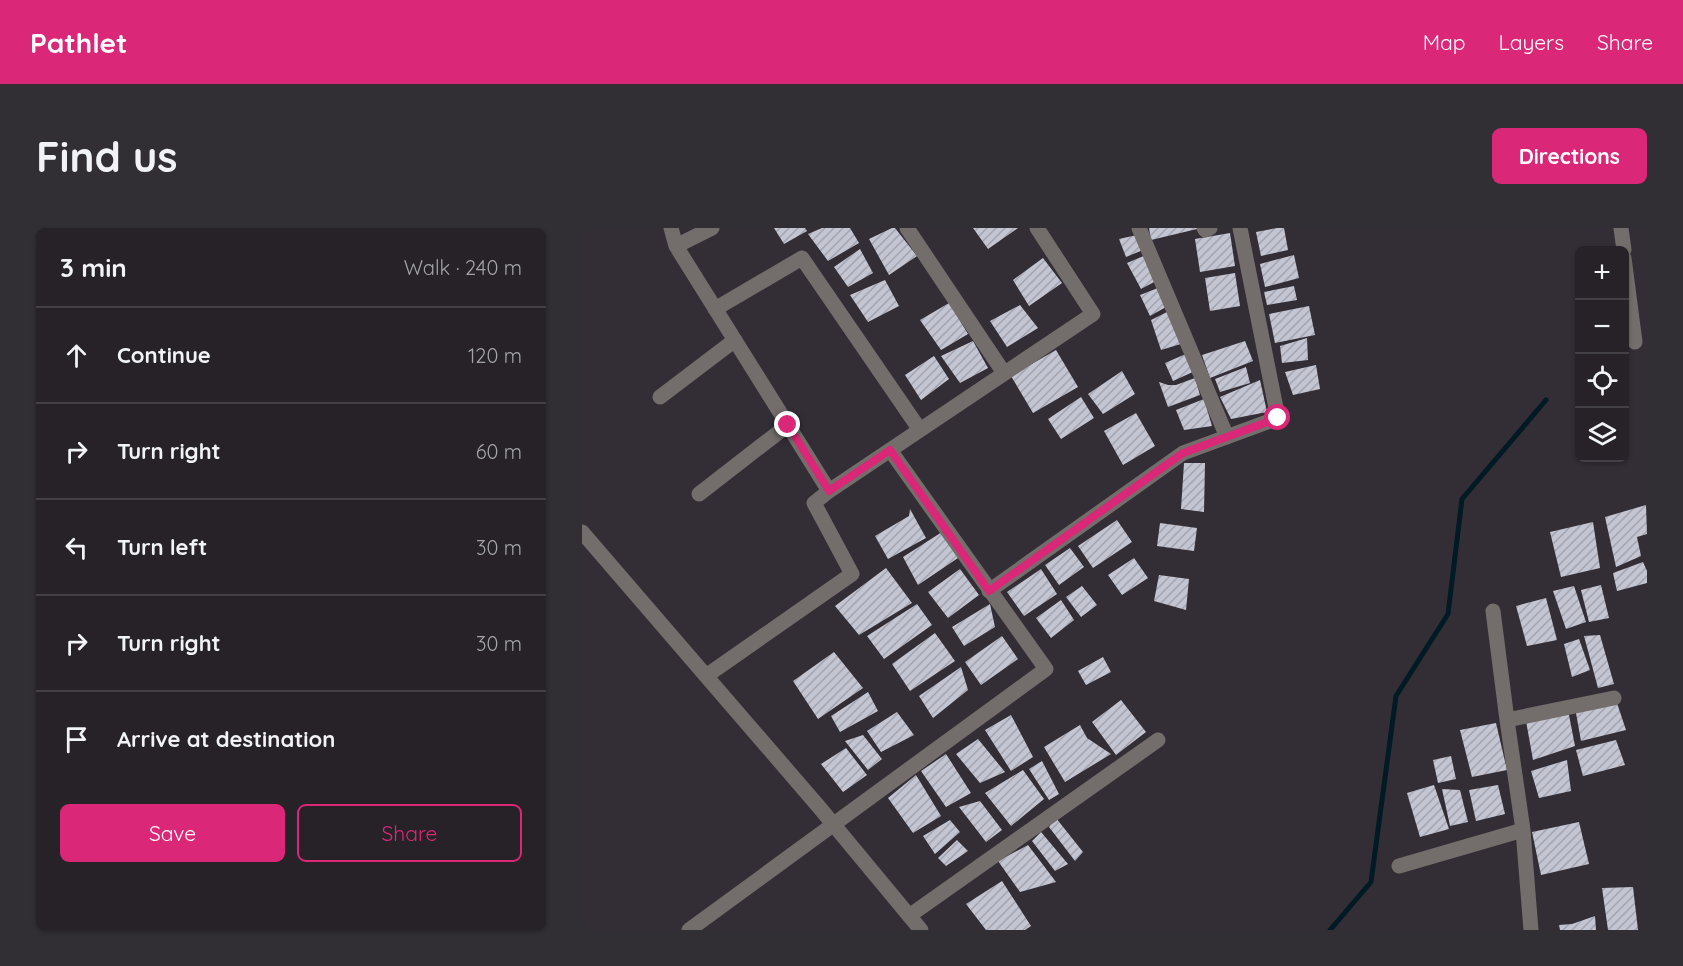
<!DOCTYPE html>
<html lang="en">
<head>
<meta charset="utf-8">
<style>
	:root { --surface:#262228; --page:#322f34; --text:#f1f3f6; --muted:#a4a4a8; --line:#423f45; --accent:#db2777 }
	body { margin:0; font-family:Quicksand,sans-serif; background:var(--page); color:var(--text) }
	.controls { position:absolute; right:18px; top:18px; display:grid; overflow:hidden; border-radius:9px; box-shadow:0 2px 4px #0004 }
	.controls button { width:54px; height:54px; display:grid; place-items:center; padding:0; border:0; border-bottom:2px solid var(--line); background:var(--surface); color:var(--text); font:30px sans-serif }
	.stop { position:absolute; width:18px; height:18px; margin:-14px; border:4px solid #db2777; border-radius:50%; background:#fff }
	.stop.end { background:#db2777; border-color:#fff; box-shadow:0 2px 6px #0008 }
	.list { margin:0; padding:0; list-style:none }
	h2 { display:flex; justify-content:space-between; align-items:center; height:78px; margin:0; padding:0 24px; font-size:26px }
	h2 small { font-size:20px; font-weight:400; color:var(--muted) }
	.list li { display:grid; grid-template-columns:39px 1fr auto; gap:18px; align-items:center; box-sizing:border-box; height:96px; padding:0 24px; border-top:2px solid var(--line) }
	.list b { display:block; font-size:22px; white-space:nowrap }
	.list em { font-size:20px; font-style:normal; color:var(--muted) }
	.actions { display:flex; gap:12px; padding:18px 24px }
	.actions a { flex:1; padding:14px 0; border:2px solid var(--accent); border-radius:9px; text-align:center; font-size:21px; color:var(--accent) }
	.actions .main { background:var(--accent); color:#fff }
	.icon { flex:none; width:33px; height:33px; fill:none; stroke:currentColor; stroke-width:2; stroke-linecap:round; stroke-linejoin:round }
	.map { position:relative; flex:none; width:1065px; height:702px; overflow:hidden; border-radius:9px }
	header { display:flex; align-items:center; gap:36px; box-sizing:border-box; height:84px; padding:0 30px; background:var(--accent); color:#fff }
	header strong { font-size:28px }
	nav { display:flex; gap:33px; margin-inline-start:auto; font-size:21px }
	.intro { display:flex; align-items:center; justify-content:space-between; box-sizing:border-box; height:144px; padding:0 36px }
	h1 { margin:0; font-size:42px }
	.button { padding:15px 27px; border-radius:9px; background:var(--accent); color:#fff; font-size:21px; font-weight:700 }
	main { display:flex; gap:36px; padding:0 36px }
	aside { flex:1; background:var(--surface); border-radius:9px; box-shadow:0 2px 4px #0004 }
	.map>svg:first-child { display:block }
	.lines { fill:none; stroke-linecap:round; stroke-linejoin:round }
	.stream { stroke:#021a24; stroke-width:5 }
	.building { fill:url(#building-hatch) }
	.minor { stroke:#736e6b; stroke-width:15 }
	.route { stroke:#db2777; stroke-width:8 }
</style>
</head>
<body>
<header>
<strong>Pathlet</strong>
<nav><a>Map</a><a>Layers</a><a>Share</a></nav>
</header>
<div class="intro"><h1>Find us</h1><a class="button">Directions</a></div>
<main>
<aside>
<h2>3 min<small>Walk · 240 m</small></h2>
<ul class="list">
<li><svg class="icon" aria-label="ahead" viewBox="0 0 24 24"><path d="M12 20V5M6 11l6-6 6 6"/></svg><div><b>Continue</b></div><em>120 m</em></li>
<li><svg class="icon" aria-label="right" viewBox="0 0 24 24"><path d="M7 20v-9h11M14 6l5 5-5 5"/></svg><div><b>Turn right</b></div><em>60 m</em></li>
<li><svg class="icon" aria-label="left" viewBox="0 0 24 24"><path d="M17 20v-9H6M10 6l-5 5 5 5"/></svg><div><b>Turn left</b></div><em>30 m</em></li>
<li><svg class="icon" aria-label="right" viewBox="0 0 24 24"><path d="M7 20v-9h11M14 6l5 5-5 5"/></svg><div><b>Turn right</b></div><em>30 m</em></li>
<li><svg class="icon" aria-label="arrive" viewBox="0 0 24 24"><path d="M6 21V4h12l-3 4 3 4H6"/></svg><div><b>Arrive at destination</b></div></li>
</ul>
<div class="actions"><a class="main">Save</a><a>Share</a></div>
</aside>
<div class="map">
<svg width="1065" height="702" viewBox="0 0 1065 702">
	<defs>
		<pattern id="building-hatch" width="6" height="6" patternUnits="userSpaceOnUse" patternTransform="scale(1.5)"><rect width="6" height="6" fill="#c4c5d2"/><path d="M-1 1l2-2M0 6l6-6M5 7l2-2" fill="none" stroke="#a4a4ae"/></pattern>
	</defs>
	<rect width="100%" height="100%" fill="#332e36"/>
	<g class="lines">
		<path class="stream" d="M748 702 789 654 814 468 866 386 880 271 964 172"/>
	</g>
	<path class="building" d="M192 0H223L225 3 202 16Z
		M240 0H268L277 15 246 33 226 6Z
		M310 0H313L335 28 307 47 287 11Z
		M391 0H436L406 21Z
		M567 0H615V1L569 12Z
		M695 0H702L706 22 679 28 674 4Z
		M648 5 653 38 618 44 613 11Z
		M555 7 561 22 544 29 537 11Z
		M278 21 291 45 266 59 252 39Z
		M564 27 574 53 559 61 545 35Z
		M712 27 717 50 683 59 678 36Z
		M461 30 480 55 447 78 431 52Z
		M653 45 658 78 628 83 623 50Z
		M303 52 317 78 286 94 268 67Z
		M712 58 715 72 685 77 682 64Z
		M576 60 584 79 568 88 558 67Z
		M367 75 386 106 359 122 338 92Z
		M438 77 456 100 425 119 408 93Z
		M727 78 733 107 693 115 687 86Z
		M589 82 602 115 579 122 569 92Z
		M725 110 726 132 700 135 698 118Z
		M391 113 406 140 378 155 359 128Z
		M663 113 671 133 628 150 620 127Z
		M474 122 496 159 451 185 429 148Z
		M606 125 613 143 591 153 583 135Z
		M352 128 367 151 339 172 323 147Z
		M734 137 738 161 711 167 703 144Z
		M664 139 668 155 638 164 633 151Z
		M540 143 553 166 521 186 506 166Z
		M613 150 618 167 586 179 577 154 586 157H594Z
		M678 152 685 184 649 191 638 169Z
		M499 169 512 190 479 211 466 191Z
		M622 171 630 198 602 202 594 182Z
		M554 185 573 218 541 237 522 203Z
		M602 235H623L622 284 599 281Z
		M1064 277 1065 306 1055 309 1059 328 1034 339 1023 289Z
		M328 281 344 310 306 331 293 308 327 288Z
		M535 292 550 314 511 340 496 318Z
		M1011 294 1018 340 979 349 968 304Z
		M578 295 615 300 612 323 575 318Z
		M360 304 376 330 336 357 321 329Z
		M488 320 502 339 477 357 463 337Z
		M552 330 566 350 540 367 526 347Z
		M1061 334 1065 343V355L1035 363 1031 345Z
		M304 340 330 375 277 407 253 378Z
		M378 341 397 367 366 390 346 364Z
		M459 341 475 366 442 388 425 364Z
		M577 347 607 351 604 382 572 373Z
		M1019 357 1027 390 1007 394 999 362Z
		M500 358 515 377 499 389 484 369Z
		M992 358 1004 394 984 401 971 363Z
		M964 370 975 412 945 418 934 378Z
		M479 372 492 392 469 410 454 390Z
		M335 376 350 397 302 431 285 408Z
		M408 376 413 399 382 418 370 399Z
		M353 405 373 433 328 463 310 436Z
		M1018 407 1032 456 1016 460 1002 408Z
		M420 408 436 431 399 457 383 434Z
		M997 411 1008 442 990 449 982 416Z
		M252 424 281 460 236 491 211 453Z
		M521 429 529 444 504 457 496 443Z
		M379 439 386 462 351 490 337 468Z
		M286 464 296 483 258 504 249 488Z
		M539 472 564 504 534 527 510 494Z
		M1035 475 1044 502 999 513 994 485Z
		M986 482 993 518 951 532 944 493Z
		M315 484 332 507 299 524 285 503Z
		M429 487 451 529 429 543 403 502Z
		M914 495 925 542 890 549 878 502Z
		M498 497 505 510 529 526 483 554 462 519Z
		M281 507 300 531 286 542 263 513Z
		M396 511 423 544 398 555 374 526Z
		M1034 512 1043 537 1001 548 994 522Z
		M264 520 285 547 261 564 239 536Z
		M364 526 389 565 364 579 339 543Z
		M869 528 874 551 856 555 851 532Z
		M985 532 989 563 957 570 949 543Z
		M460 533 477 566 467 572 447 541Z
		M441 542 462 571 429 598 403 565Z
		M334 547 359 588 331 605 306 570Z
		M852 557 867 601 838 609 825 565Z
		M916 557 923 586 894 593 887 562Z
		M860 561 878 562 886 594 868 598Z
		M398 573 420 602 404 614 377 579Z
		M474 590 501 624 493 633 467 599Z
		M368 592 378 604 353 626 341 608Z
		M997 594 1007 636 959 647 950 604Z
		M459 604 486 636 473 643 450 613Z
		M375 612 386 623 364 638 356 630Z
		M446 617 474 654 438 664 416 633Z
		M420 653 449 698 443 702H404L384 676Z
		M1051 659 1056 702H1026L1020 660Z
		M1013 688 1014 702H978L977 697 990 696Z"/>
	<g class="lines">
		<path class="minor" d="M89 0 94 18
			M130 0 94 18 247 263
			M325 0 422 145
			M557 0 645 209
			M622 0 623 2 628 0
			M1039 0 1042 22
			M1042 30 1053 114
			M133 81 220 30 338 202
			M78 169 153 112
			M117 266 206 197
			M0 304 237 579 339 702
			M407 363 601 225 696 190 658 0
			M911 383 925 492 941 602 949 702
			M124 448 270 346 232 275 247 263 511 86 455 0
			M925 492 1032 470
			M817 638 941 602
			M327 688 576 512
			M107 702 464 441 308 222"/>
	</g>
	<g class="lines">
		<path class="route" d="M206 197 247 263 308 222 407 363 601 225 696 190"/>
	</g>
</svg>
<div class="controls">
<button>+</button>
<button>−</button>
<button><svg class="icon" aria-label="locate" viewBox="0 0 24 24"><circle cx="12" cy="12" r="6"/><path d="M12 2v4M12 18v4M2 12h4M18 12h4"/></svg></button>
<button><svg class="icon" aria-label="layers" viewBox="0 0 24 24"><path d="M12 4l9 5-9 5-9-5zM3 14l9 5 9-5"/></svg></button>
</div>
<div class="stop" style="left:696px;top:190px"></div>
<div class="stop end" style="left:206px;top:197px"></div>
</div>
</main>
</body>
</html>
